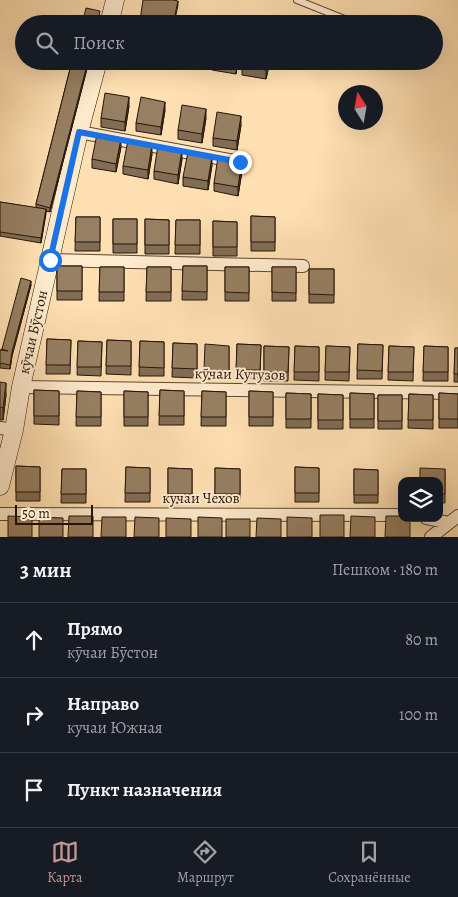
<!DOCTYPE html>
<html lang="ru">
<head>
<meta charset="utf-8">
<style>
	:root { --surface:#171b24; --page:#242831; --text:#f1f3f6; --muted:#9ea1a6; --line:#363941; --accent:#c59692 }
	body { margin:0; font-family:Alegreya,serif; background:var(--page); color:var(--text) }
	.controls { position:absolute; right:15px; bottom:15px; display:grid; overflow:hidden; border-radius:10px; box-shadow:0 5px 20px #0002 }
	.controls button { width:45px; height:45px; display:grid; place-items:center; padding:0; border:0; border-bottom:1px solid var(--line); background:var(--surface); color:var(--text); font:25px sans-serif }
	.compass { position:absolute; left:338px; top:85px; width:45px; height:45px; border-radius:50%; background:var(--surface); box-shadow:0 5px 20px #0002; rotate:349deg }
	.scale { position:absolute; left:15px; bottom:12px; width:78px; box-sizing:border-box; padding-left:5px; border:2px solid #25150b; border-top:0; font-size:14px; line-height:18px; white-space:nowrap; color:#25150b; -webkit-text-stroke:4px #ffebcd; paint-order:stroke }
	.stop { position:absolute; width:15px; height:15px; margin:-11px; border:4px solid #1a73e8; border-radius:50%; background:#fff }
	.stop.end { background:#1a73e8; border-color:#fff; box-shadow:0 1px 5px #0008 }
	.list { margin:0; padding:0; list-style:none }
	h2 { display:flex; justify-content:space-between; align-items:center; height:65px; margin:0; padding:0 20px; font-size:21px }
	h2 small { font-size:16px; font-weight:400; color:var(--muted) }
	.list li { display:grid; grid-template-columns:32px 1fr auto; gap:15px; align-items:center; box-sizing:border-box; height:75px; padding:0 20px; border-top:1px solid var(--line) }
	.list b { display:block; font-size:19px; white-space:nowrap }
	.list p { margin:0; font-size:16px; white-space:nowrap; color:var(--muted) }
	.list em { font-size:16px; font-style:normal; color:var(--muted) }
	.icon { flex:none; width:28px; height:28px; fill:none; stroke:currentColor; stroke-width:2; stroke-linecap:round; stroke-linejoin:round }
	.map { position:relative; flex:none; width:458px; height:537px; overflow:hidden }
	.search { position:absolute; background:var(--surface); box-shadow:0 5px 20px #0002; left:15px; right:15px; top:15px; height:55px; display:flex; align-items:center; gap:12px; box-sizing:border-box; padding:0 18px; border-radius:28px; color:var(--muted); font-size:19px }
	.sheet { height:290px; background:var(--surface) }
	nav { display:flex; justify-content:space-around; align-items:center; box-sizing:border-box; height:70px; border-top:1px solid var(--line); background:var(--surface); font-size:14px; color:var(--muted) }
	nav a { display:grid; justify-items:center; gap:2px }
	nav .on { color:var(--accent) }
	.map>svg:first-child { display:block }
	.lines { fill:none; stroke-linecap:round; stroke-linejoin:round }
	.lane-casing { stroke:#5c4835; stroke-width:8 }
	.street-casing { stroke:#5c4835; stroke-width:14 }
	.secondary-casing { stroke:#25150b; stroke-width:19 }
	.lane { stroke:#ffebcd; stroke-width:6 }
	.street { stroke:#ffebcd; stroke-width:12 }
	.secondary { stroke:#ffebcd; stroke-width:18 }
	.wall { fill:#816d54; stroke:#25150b }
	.shaded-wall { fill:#695945; stroke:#25150b }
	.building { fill:#967f62; stroke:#25150b }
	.route { stroke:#1a73e8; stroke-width:6 }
	.labels { text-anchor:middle; stroke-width:4; stroke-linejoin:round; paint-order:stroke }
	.street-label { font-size:15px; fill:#25150b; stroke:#ffebcd }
</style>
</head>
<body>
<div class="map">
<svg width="458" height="537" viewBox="0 0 458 537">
	<rect width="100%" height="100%" fill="#ffe0b2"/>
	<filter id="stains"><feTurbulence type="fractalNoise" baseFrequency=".004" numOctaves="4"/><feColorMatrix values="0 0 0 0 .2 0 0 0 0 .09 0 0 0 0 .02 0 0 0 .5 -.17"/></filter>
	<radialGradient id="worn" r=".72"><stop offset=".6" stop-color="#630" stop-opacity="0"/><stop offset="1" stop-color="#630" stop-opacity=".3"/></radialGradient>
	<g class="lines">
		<g class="lane-casing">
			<path id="lane" d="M297 0 357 24
				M434 55H435"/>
		</g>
		<g class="street-casing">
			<path id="street" d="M79 132 234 161
				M50 260 303 266
				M21 387 458 393
				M0 428 14 430
				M0 514 402 515
				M426 518 449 523
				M431 537 458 516"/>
		</g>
		<g class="secondary-casing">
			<path id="secondary" d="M109 24 115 0
				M0 486 14 430 21 387 79 132 98 61"/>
		</g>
		<use href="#lane" class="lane"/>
		<use href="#street" class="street"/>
		<use href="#secondary" class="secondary"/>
	</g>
	<path class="wall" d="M72 61H89L50 212 46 211 41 243 0 236V202L36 208V204Z
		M182 61H207L206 67 182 63Z
		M212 61H238L236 74 212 70Z
		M270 61 266 79 242 75V66Z
		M129 106 125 131 101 127V118Z
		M165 110 161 135 136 131V123Z
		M206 118 202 143 178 139V130Z
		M241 125 237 150 213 146V138Z
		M121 147 116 172 92 168V159Z
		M152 154 148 179 123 174V166Z
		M182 159 178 184 154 179V171Z
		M212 165 208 190 183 186V177Z
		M242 171 238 196 214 191V183Z
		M251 216 275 217V251H251Z
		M76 217H100V251H75Z
		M113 219H137V253H113Z
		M145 219 169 220V254H145Z
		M176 220H200V254H175Z
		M213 221 237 222V256H213Z
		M57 266H82V300H57Z
		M183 266H207V300H182Z
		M100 267H124V301H99Z
		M147 267H171V301H146Z
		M225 267H249V301H225Z
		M272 267H296V301H272Z
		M309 269H334V303H309Z
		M31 285 12 356 10 369 0 368V350H2V349Z
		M47 339 71 340 70 374H46Z
		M107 340 131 341V375L106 374Z
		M78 341 102 342 101 376 77 375Z
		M140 341 164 342V376H139Z
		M173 343 197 344V378L172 377Z
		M237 344 261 345 260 379 236 378Z
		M358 344 383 345 382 379H357Z
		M229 346V379H204V370Z
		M264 346 289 347 288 381H264Z
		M295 346 319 347V381L294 380Z
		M326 346 350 347 349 381 325 380Z
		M389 346 414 347 413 381 388 380Z
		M424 346 448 347V381H423Z
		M455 348H458V382H454Z
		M0 382 6 395 3 420H0Z
		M34 390 59 391V425L34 424Z
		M160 390 184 391V425H159Z
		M77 391 101 392V426H76Z
		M124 391 148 392V426H124Z
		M202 391 226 392V426H201Z
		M249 391 273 392V426H249Z
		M286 393 311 394V428H286Z
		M350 393 374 394V428H350Z
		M439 393 458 394V428H439Z
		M318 394 343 395V429H318Z
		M409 394 433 395V429L408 428Z
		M378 395H402V429H378Z
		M16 466 40 467V501H16Z
		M126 467 150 468V502H125Z
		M295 467 319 468V502H295Z
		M168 468 192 469V503H168Z
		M215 468 240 469V503H215Z
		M62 469H86V503H61Z
		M354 469 378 470V503H354Z
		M445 469V503H439V481Z"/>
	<path class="shaded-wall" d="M178 1V5L174 24H173Z
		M88 61H89L50 212V208Z
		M237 61H238L236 74V65Z
		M268 61H270L266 79V70Z
		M129 97V106L125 131V122Z
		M165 102V110L161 135V127Z
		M206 109V118L202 143V134Z
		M241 116V125L237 150V141Z
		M121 139V147L116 172V164Z
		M152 145V154L148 179V170Z
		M182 150V159L178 184V175Z
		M212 157V165L208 190V181Z
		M242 162V171L238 196V187Z
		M46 209V214L41 243V238Z
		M31 281V285L12 356 10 369 12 352Z
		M6 383V395L3 420V408Z"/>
	<path class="building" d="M143 0H173L178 1 173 24H149V22L140 20Z
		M86 8 100 11 97 24H82Z
		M125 17 149 22V24H124Z
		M72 61H88L50 208 36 204Z
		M214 61H237L236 65Z
		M243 61H268L266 70 242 66Z
		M105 93 129 97 125 122 101 118Z
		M141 97 165 102 161 127 136 123Z
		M182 105 206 109 202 134 178 130Z
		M217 112 241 116 237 141 213 138Z
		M97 134 121 139 116 164 92 159Z
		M128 140 152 145 148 170 123 166Z
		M158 145 182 150 178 175 154 171Z
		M188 152 212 157 208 181 183 177Z
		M218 157 242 162 238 187 214 183Z
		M0 202 46 209 41 238 0 232Z
		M251 216 275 217V242H251Z
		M76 217H100V242H75Z
		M113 219H137V244H113Z
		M145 219 169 220V245H145Z
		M176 220H200V245H175Z
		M213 221 237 222V247H213Z
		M57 266H82V291H57Z
		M183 266H207V292L182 291Z
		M100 267H124V292H99Z
		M147 267H171V292H146Z
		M225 267H249V293L225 292Z
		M272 267H296V293L272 292Z
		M309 269H334V295L309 294Z
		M21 278 31 281 12 352 10 365 0 363V350L8 351 2 349Z
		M47 339 71 340 70 365H46Z
		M107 340 131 341V366H106Z
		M78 341 102 342 101 367H77Z
		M140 341 164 342V368L139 367Z
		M173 343 197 344V369L172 368Z
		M205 344 229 346V371L204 370Z
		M237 344 261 345 260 370H236Z
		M358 344 383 345 382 371 357 370Z
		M264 346 289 347 288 372H264Z
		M295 346 319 347V372H294Z
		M326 346 350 347 349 372H325Z
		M389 346 414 347 413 372H388Z
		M424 346 448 347V372H423Z
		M455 348H458V374H454Z
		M0 382 6 383 3 408 0 407Z
		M34 390 59 391V416H34Z
		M160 390 184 391V416H159Z
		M77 391 101 392V417H76Z
		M124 391 148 392V417H124Z
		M202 391 226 392V417H201Z
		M249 391 273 392V417H249Z
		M286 393 311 394V419H286Z
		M350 393 374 394V419H350Z
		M439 393 458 394V419H439Z
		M318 394 343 395V420H318Z
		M409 394 433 395V420H408Z
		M378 395H402V421H378Z
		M16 466 40 467V492H16Z
		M126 467 150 468V493H125Z
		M295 467 319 468V493H295Z
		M168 468 192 469V494H168Z
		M215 468 240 469V494H215Z
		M420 468 445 469V494H439V481H420Z
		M62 469H86V494H61Z
		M354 469 378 470V495H354Z
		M320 515H344V537H320Z
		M8 516 32 517V537H8Z
		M69 516H93V537H68Z
		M351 516 375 517V537H350Z
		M386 516H402V518H410V537H385Z
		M39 517 63 518V537H39Z
		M102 517H126V537H101Z
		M135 517 159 518V537H134Z
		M198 517 222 518V537H198Z
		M287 517 312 518V537H287Z
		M166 518 191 519V537H166Z
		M257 518 281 519V537H256Z
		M226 519H250V537H226Z"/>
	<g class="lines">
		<path class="route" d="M50 260 79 132 240 162"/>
	</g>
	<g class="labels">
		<g class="street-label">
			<text transform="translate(33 332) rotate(-77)" y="5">кӯчаи Бӯстон</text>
			<text transform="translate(240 374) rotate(1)" y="5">кӯчаи Кутузов</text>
			<text x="201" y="503">кучаи Чехов</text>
		</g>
	</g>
	<rect width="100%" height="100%" filter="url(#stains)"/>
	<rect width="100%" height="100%" fill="url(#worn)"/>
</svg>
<div class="controls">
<button><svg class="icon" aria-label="layers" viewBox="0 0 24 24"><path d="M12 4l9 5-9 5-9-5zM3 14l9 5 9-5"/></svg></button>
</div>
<svg class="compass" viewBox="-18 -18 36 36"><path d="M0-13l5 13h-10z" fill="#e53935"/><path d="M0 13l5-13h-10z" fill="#9ea1a6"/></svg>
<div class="scale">50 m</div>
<div class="stop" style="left:50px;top:260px"></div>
<div class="stop end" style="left:240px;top:162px"></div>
<div class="search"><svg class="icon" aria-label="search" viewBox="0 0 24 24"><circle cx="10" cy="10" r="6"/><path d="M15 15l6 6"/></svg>Поиск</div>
</div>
<section class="sheet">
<h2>3 мин<small>Пешком · 180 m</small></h2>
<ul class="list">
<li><svg class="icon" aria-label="ahead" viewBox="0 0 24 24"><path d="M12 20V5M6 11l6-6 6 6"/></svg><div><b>Прямо</b><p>кӯчаи Бӯстон</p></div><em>80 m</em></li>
<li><svg class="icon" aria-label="right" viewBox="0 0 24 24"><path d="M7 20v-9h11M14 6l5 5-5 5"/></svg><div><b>Направо</b><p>кучаи Южная</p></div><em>100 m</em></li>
<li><svg class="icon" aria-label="arrive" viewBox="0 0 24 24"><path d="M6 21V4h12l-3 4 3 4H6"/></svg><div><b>Пункт назначения</b></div></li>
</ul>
</section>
<nav>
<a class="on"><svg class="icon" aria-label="map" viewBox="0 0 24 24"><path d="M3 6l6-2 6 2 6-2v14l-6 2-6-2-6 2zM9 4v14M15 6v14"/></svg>Карта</a>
<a><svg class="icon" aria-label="directions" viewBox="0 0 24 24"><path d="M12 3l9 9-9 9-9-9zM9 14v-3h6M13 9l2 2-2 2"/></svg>Маршрут</a>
<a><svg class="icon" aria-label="saved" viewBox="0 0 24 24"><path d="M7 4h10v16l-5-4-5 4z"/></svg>Сохранённые</a>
</nav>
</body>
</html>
